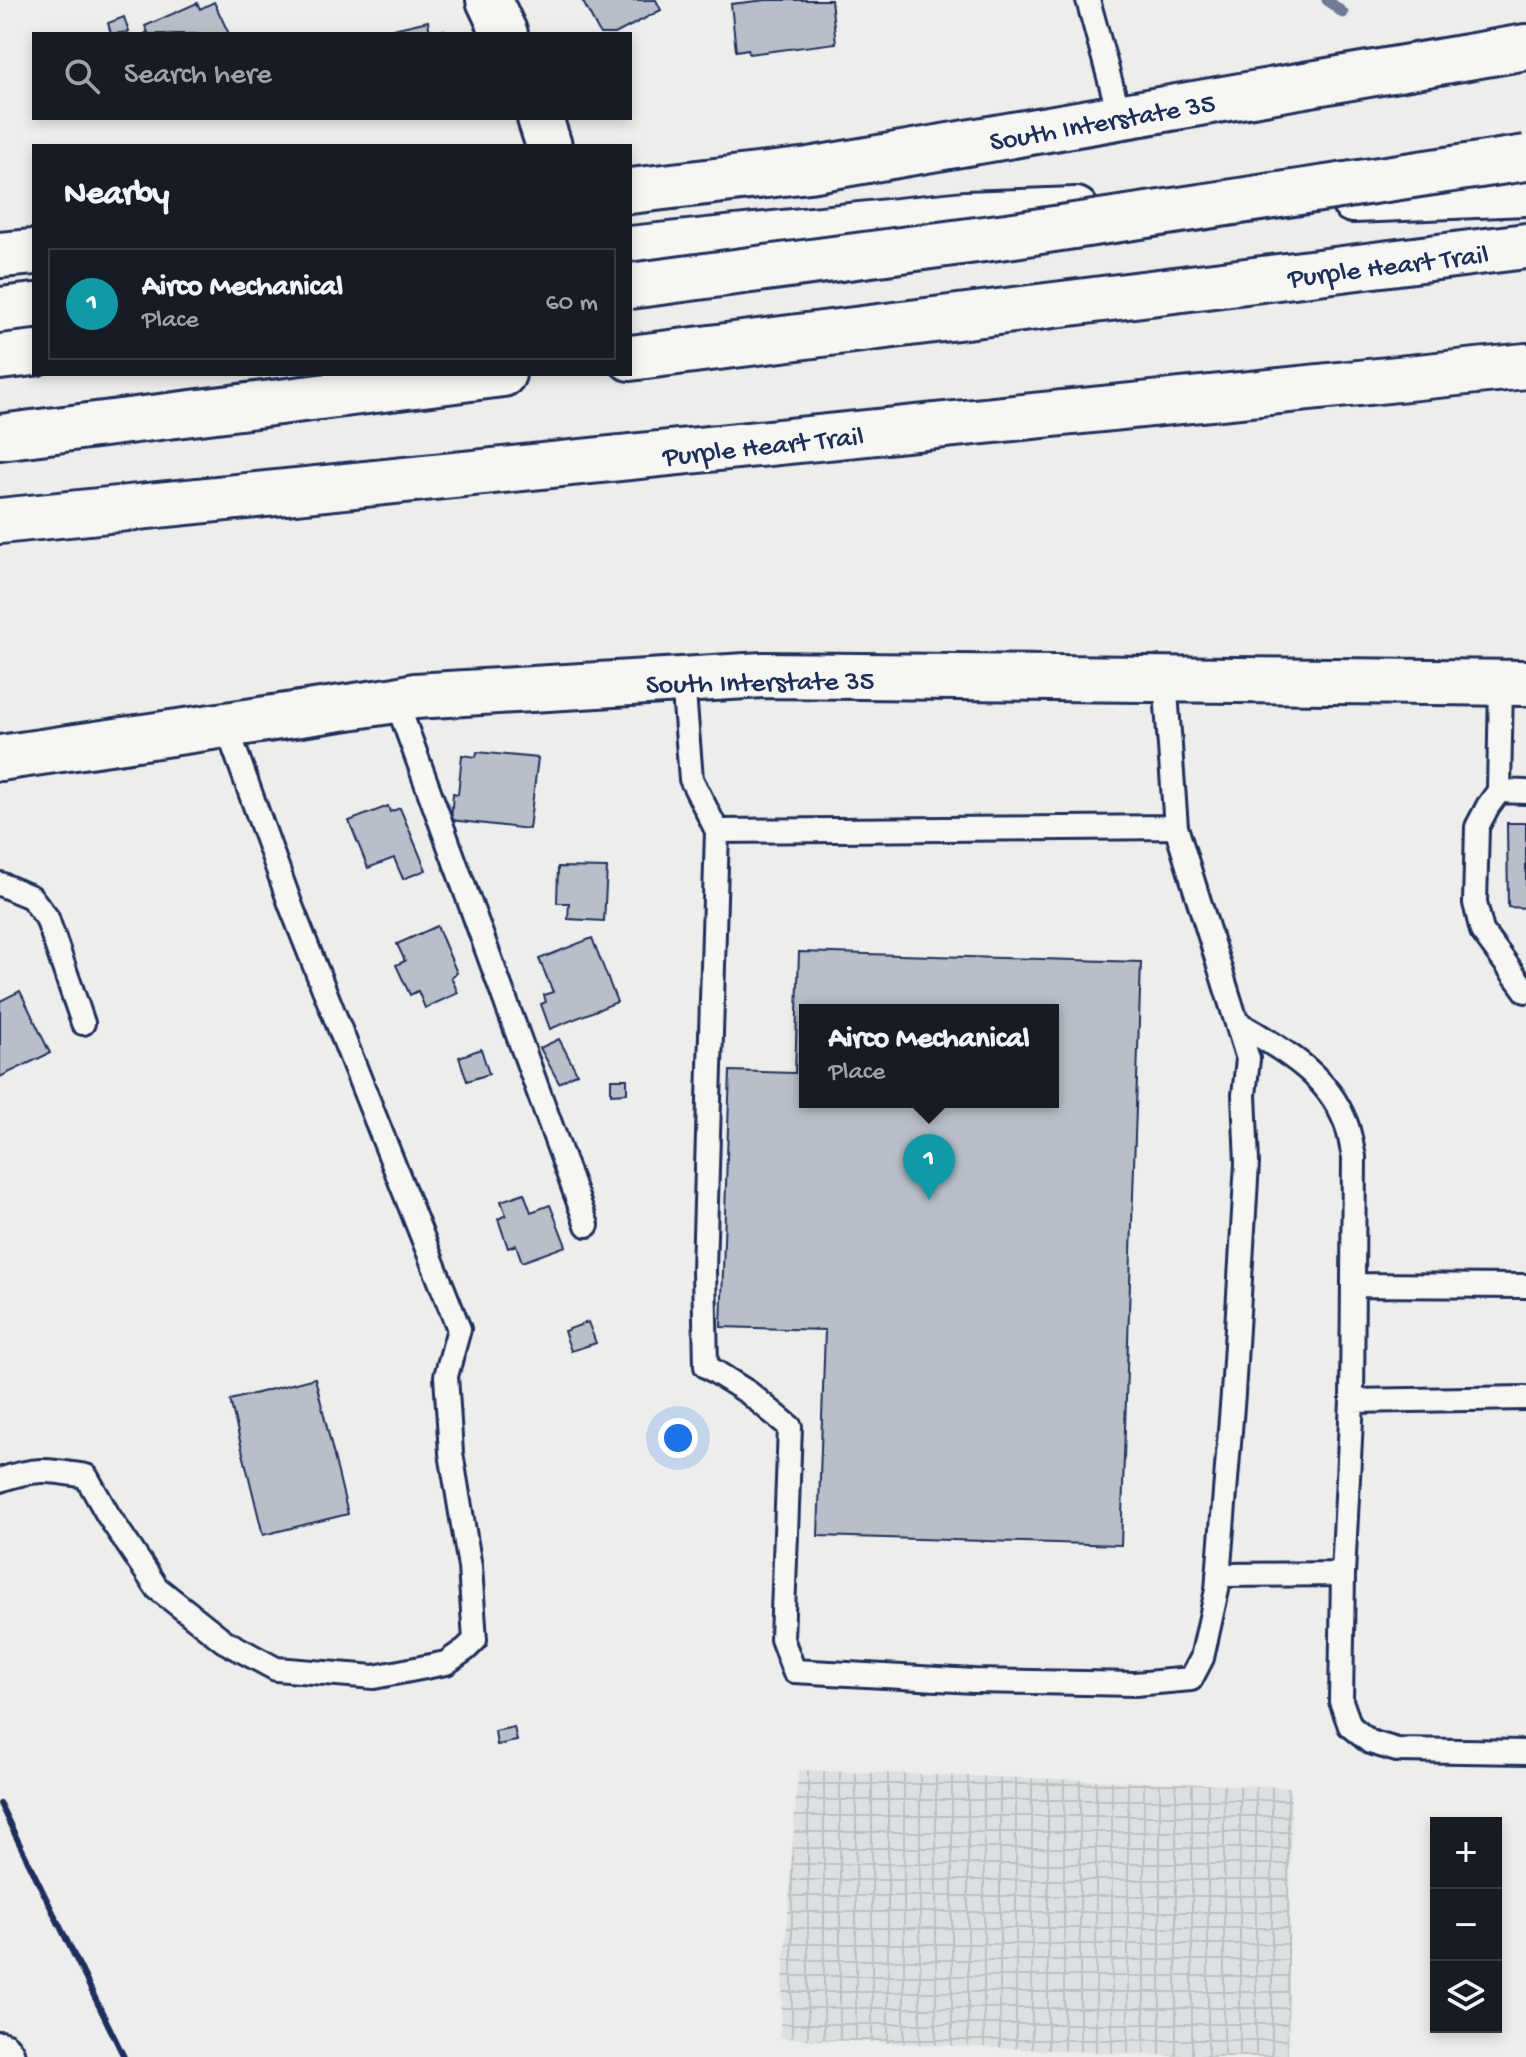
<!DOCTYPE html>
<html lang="en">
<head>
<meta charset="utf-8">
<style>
	:root { --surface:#171b24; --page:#242831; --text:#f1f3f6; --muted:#9ea1a6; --line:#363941; --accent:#c8321e }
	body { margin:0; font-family:"Gochi Hand",sans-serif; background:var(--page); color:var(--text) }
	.controls { position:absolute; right:24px; bottom:24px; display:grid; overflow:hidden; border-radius:0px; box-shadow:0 4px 12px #0003 }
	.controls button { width:72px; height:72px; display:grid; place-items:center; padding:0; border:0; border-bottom:2px solid var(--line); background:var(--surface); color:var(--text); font:40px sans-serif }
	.you { position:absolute; left:678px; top:1438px; width:28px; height:28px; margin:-20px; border:6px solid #fff; border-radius:50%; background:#1a73e8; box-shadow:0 0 0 12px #1a73e833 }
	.badge { display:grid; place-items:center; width:52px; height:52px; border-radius:50%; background:var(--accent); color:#fff; font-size:26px; font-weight:700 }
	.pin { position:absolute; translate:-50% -66px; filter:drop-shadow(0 2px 4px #0008) }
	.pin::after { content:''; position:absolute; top:42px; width:28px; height:24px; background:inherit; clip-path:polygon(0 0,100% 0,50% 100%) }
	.popup { position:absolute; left:799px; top:1004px; width:260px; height:104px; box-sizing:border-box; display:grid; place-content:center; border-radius:0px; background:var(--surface); filter:drop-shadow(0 2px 6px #0005); font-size:26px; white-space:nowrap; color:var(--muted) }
	.popup b { font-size:30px; color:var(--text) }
	.popup::after { content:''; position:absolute; left:50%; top:100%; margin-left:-16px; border:16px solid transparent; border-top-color:var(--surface) }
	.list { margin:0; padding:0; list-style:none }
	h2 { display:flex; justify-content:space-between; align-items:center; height:104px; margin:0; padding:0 32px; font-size:34px }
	h2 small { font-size:26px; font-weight:400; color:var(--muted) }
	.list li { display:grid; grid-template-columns:52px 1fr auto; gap:24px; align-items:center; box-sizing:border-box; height:112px; margin:0 16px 16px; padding:0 16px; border:2px solid var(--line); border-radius:0px }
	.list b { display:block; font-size:30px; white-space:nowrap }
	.list p { margin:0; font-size:26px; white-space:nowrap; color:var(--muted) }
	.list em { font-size:26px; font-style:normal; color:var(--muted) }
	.icon { flex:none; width:44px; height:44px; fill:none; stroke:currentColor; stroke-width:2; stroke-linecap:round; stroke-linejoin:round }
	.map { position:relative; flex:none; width:1526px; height:2057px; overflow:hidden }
	.search { position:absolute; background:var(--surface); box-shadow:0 4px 12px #0003; left:32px; top:32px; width:600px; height:88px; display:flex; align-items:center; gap:20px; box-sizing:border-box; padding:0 28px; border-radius:0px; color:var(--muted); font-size:30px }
	.panel { position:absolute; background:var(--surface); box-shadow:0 4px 12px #0003; left:32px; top:144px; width:600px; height:232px; border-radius:0px }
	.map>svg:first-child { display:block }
	.industrial { fill:url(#industrial-grid) }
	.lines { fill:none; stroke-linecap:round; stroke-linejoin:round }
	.stream { stroke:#6e7a96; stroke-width:11 }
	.building { fill:#b9bfc8; stroke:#1b2f5e; stroke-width:2; fill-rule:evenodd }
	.service-casing { stroke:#1b2f5e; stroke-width:28 }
	.minor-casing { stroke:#1b2f5e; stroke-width:50 }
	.secondary-casing { stroke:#1b2f5e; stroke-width:50 }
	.motorway-casing { stroke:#1b2f5e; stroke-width:50 }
	.service { stroke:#f6f6f2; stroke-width:22 }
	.minor { stroke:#f6f6f2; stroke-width:44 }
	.secondary { stroke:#f6f6f2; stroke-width:44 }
	.motorway { stroke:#f6f6f2; stroke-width:44 }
	.rail { stroke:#1b2f5e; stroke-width:6 }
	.motorway-bridge-casing { stroke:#1b2f5e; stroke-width:50; stroke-linecap:butt }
	.motorway-bridge { stroke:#f6f6f2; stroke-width:44 }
	.labels { text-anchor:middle; stroke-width:6; stroke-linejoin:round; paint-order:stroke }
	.street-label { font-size:28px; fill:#1b2f5e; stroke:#f6f6f2 }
</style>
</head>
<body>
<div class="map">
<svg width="1526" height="2057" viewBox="0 0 1526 2057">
	<defs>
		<pattern id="industrial-grid" width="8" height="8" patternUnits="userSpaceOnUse" patternTransform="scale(2)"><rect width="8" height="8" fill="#dde0e1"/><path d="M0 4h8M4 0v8" fill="none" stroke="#bdc0c3"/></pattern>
	</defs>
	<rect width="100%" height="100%" fill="#edeeec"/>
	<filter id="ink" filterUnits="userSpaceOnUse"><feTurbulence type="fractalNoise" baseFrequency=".0125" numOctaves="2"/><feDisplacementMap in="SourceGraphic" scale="16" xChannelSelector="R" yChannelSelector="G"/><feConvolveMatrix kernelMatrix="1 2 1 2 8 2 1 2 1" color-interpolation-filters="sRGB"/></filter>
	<g filter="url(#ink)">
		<path class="industrial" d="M798 1770 1291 1787 1288 2057H1199L779 2038Z"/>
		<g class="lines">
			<path class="stream" d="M1327 0 1343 13"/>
		</g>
		<path class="building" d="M582 0H656L661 10 615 34H600Z
			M766 0H831L836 43 749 54 748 49 736 51 731 4Z
			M214 2 229 34H144L148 32 145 26 197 3 200 9Z
			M124 17 129 32 111 34 108 23Z
			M428 21 430 34 444 30 445 34H380V32Z
			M477 752 538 758 529 829 451 820 453 793 458 794 462 755 476 757Z
			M388 806 390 812 400 808 426 870 403 879 394 858 368 868 349 821Z
			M1507 823H1526V908L1508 907Z
			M558 867 607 868 604 921 568 919 569 903H557Z
			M437 926 457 973 451 977 458 993 425 1008 418 991 410 995 396 965 405 961 397 944Z
			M592 938 617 1002 550 1029 541 1004 546 1002 544 995 553 992 539 959Z
			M799 952 1141 962 1121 1545 818 1536 825 1330 721 1327 730 1071 795 1073ZM805 1010H1053V1102H805Z
			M20 991 50 1053 0 1077V1001Z
			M559 1039 577 1073 559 1083 540 1048Z
			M481 1049 489 1074 467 1081 459 1057Z
			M611 1079H627V1093L611 1094Z
			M524 1193 531 1212 550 1205 566 1246 522 1262 516 1245 508 1248 498 1219 506 1215 501 1201Z
			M588 1322 596 1343 571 1351 564 1331Z
			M315 1378 348 1514 263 1535 230 1400Z
			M514 1727 517 1741 497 1745 495 1731Z"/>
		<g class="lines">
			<g class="service-casing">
				<path id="service" d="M1088 0 1120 117
					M683 680 691 779 717 831 704 1270 706 1366 749 1393 790 1427 782 1639 794 1671 974 1681 1135 1684 1191 1679 1202 1658 1217 1590 1233 1394 1247 1163 1244 1095 1248 1059 1176 827 1165 679
					M396 700 587 1225
					M1499 791 1501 683
					M1526 792 1499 791 1488 806 1477 827 1475 903 1482 931 1526 991
					M717 831 1176 827
					M0 884 31 897 47 918 83 1023
					M1237 1022C1280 1049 1325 1071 1345 1121 1350 1132 1351 1145 1354 1157L1352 1401 1526 1398
					M1353 1285 1526 1286
					M0 1480C36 1467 50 1470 86 1476L108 1515 157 1588 224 1641 276 1669 374 1677 446 1663 466 1649 475 1640 470 1567 451 1453 446 1376 459 1329 291 906 226 725
					M1343 1574 1352 1401
					M1218 1575 1343 1574 1341 1701 1350 1726 1370 1742 1397 1750 1526 1752"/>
			</g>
			<g class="minor-casing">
				<path id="minor" d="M489 0 505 34
					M540 118 549 146"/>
			</g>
			<g class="secondary-casing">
				<path id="secondary" d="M630 191 809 170 1526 47
					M0 255 34 252
					M0 758 396 700 415 696 763 675 1526 683
					M0 2054 2 2057"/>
			</g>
			<g class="motorway-casing">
				<path id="motorway" d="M1353 200 1526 193
					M630 249 965 214 1076 210
					M0 310 34 306
					M0 357 34 353
					M630 358 1526 246
					M0 437 503 374
					M0 521 1526 366"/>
			</g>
			<use href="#service" class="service"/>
			<use href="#minor" class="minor"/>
			<use href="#secondary" class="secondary"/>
			<use href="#motorway" class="motorway"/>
			<path class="rail" d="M0 1804 124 2057"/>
			<g class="motorway-bridge-casing">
				<path id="motorway-bridge" d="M630 286 1014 235 1526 158"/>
			</g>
			<use href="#motorway-bridge" class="motorway-bridge"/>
		</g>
	</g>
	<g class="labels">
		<g class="street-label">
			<text transform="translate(1102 120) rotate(-10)" y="10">South Interstate 35</text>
			<text transform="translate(1388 264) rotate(-7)" y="10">Purple Heart Trail</text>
			<text transform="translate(763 444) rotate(-6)" y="10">Purple Heart Trail</text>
			<text transform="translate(760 680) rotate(-1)" y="10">South Interstate 35</text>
		</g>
	</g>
</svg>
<div class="controls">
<button>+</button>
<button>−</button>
<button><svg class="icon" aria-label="layers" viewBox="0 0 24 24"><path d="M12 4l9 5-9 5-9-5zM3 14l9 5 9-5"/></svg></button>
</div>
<div class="you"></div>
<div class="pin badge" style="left:929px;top:1200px;background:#0f9aa8">1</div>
<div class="popup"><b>Airco Mechanical</b>Place</div>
<div class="search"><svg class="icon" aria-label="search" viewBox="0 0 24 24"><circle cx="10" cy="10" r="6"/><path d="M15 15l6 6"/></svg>Search here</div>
<section class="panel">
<h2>Nearby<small></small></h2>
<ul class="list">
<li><span class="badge" style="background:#0f9aa8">1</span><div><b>Airco Mechanical</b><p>Place</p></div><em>60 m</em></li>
</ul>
</section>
</div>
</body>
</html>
